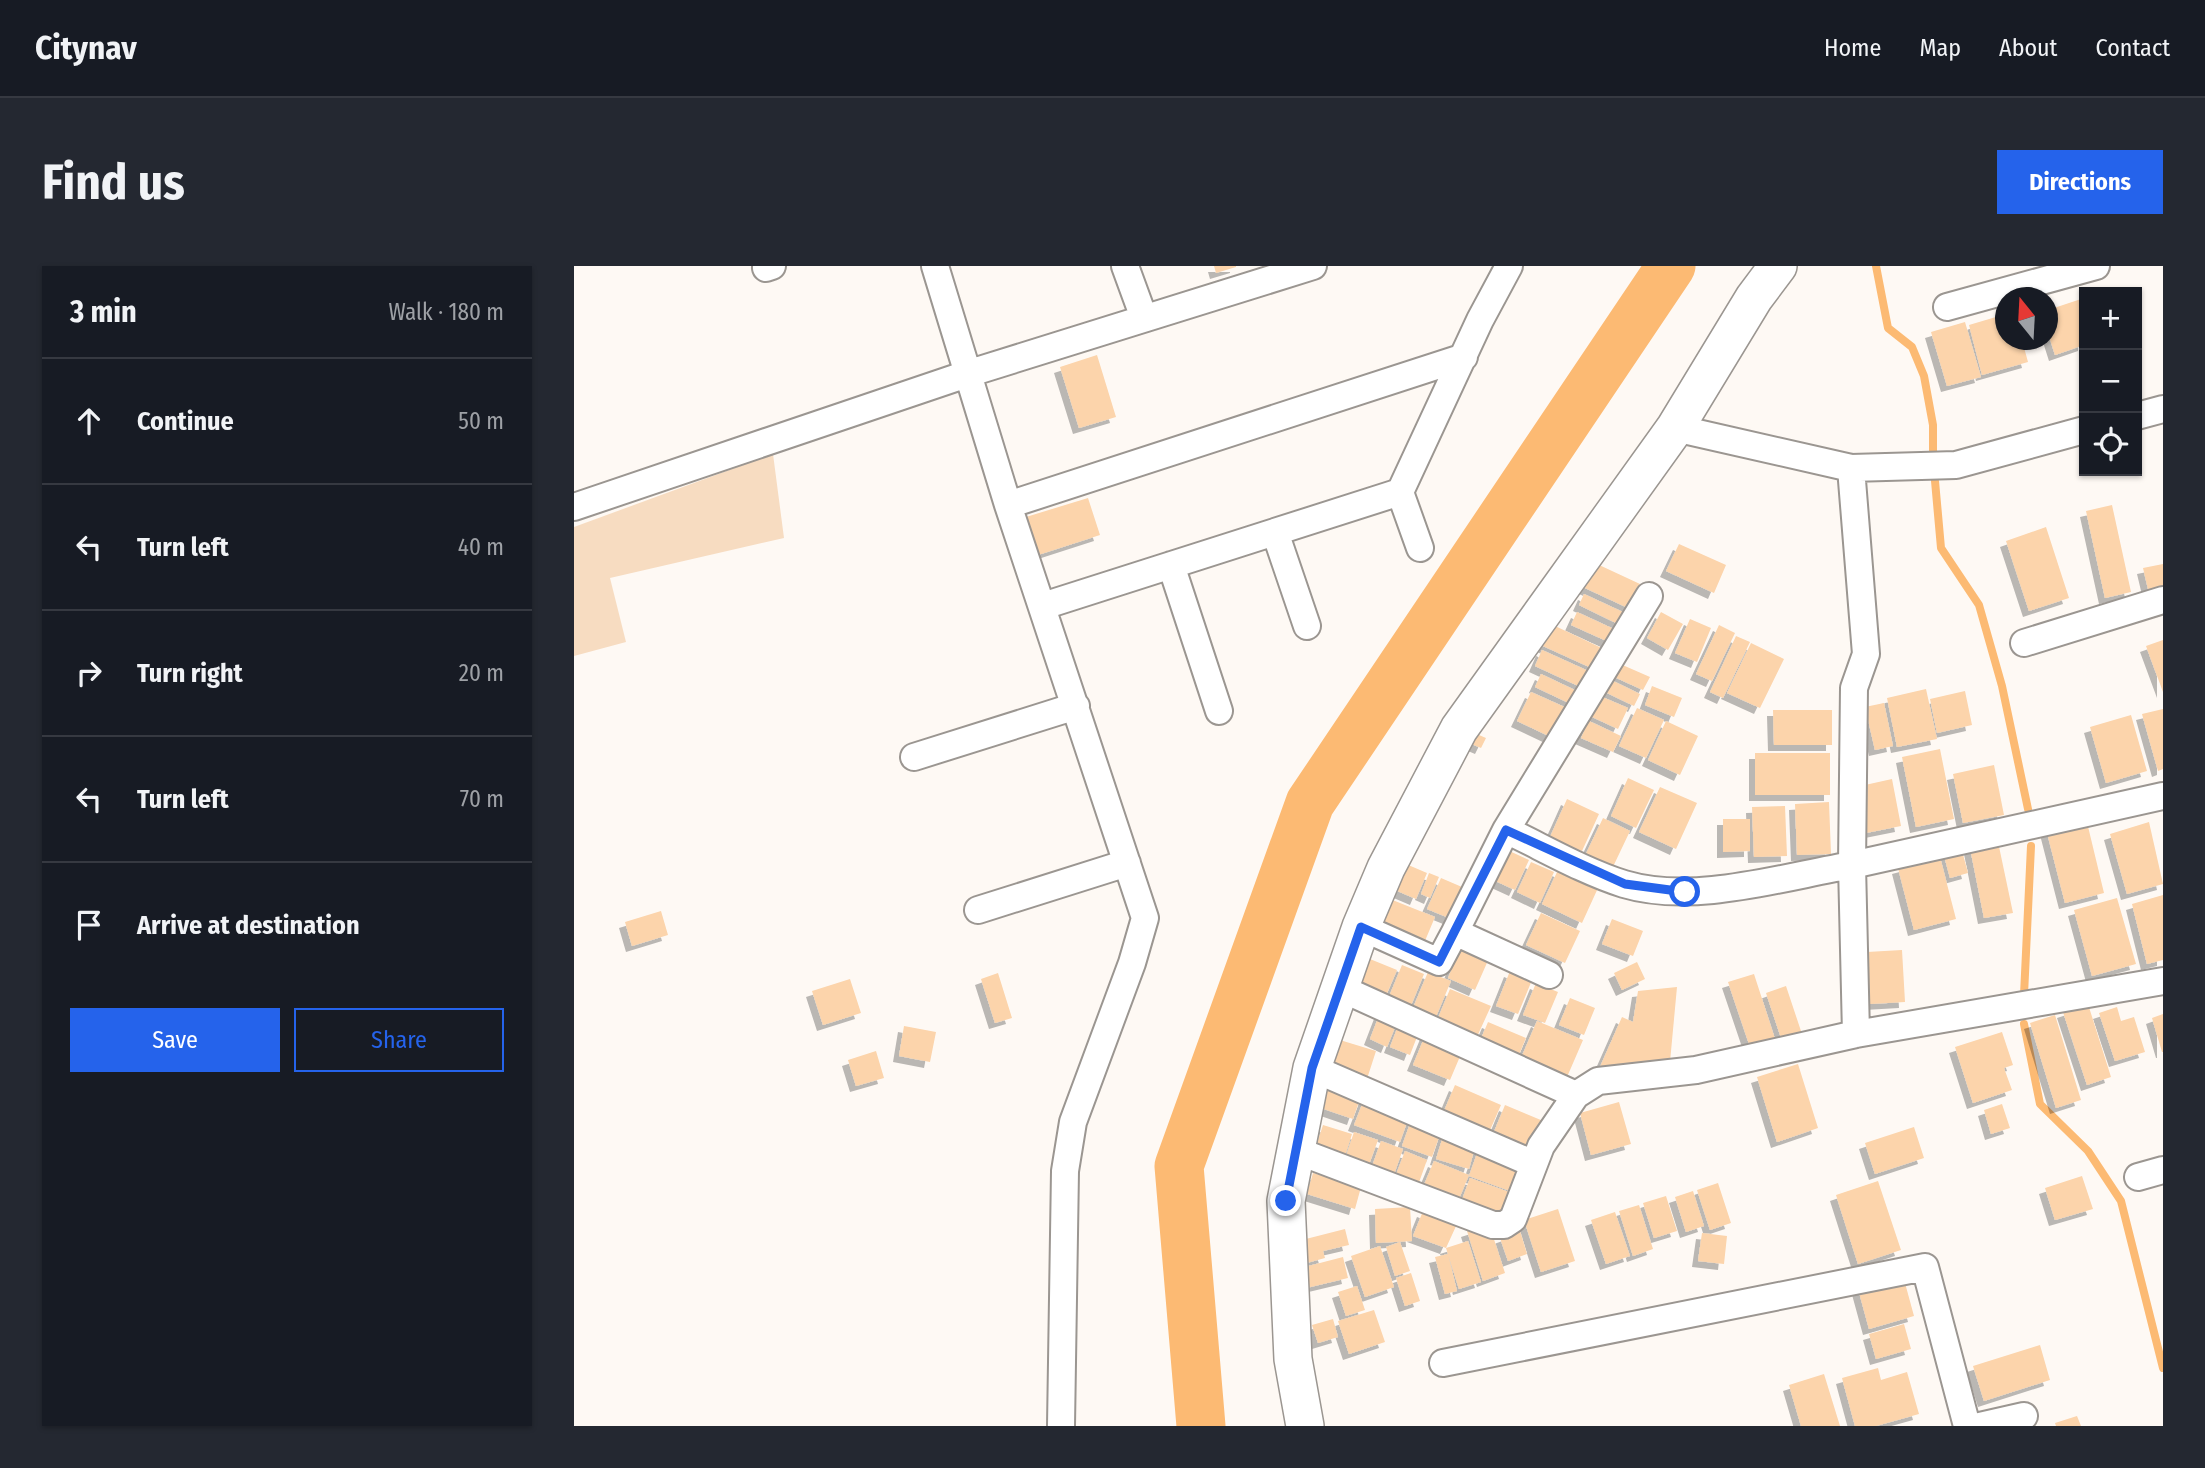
<!DOCTYPE html>
<html lang="en">
<head>
<meta charset="utf-8">
<style>
	:root { --surface:#171b24; --page:#242831; --text:#f1f3f6; --muted:#9ea1a6; --line:#363941; --accent:#2563eb }
	body { margin:0; font-family:"Fira Sans Condensed",sans-serif; background:var(--page); color:var(--text) }
	.controls { position:absolute; right:21px; top:21px; display:grid; overflow:hidden; border-radius:0px; box-shadow:0 2px 5px #0004 }
	.controls button { width:63px; height:63px; display:grid; place-items:center; padding:0; border:0; border-bottom:2px solid var(--line); background:var(--surface); color:var(--text); font:35px sans-serif }
	.compass { position:absolute; left:1421px; top:21px; width:63px; height:63px; border-radius:50%; background:var(--surface); box-shadow:0 2px 5px #0004; rotate:342deg }
	.stop { position:absolute; width:21px; height:21px; margin:-16px; border:5px solid #2563eb; border-radius:50%; background:#fff }
	.stop.end { background:#2563eb; border-color:#fff; box-shadow:0 2px 7px #0008 }
	.list { margin:0; padding:0; list-style:none }
	h2 { display:flex; justify-content:space-between; align-items:center; height:91px; margin:0; padding:0 28px; font-size:30px }
	h2 small { font-size:23px; font-weight:400; color:var(--muted) }
	.list li { display:grid; grid-template-columns:46px 1fr auto; gap:21px; align-items:center; box-sizing:border-box; height:126px; padding:0 28px; border-top:2px solid var(--line) }
	.list b { display:block; font-size:26px; white-space:nowrap }
	.list em { font-size:23px; font-style:normal; color:var(--muted) }
	.actions { display:flex; gap:14px; padding:21px 28px }
	.actions a { flex:1; padding:16px 0; border:2px solid var(--accent); border-radius:0px; text-align:center; font-size:24px; color:var(--accent) }
	.actions .main { background:var(--accent); color:#fff }
	.icon { flex:none; width:38px; height:38px; fill:none; stroke:currentColor; stroke-width:2; stroke-linecap:round; stroke-linejoin:round }
	.map { position:relative; flex:none; width:1589px; height:1160px; overflow:hidden; border-radius:0px }
	header { display:flex; align-items:center; gap:42px; box-sizing:border-box; height:98px; padding:0 35px; background:var(--surface); border-bottom:2px solid var(--line) }
	header strong { font-size:33px }
	nav { display:flex; gap:38px; margin-inline-start:auto; font-size:24px }
	.intro { display:flex; align-items:center; justify-content:space-between; box-sizing:border-box; height:168px; padding:0 42px }
	h1 { margin:0; font-size:49px }
	.button { padding:18px 32px; border-radius:0px; background:var(--accent); color:#fff; font-size:24px; font-weight:700 }
	main { display:flex; gap:42px; padding:0 42px }
	aside { flex:1; background:var(--surface); border-radius:0px; box-shadow:0 2px 5px #0004 }
	.map>svg:first-child { display:block }
	.green { fill:#f7dcc1 }
	.lines { fill:none; stroke-linecap:round; stroke-linejoin:round }
	.stream { stroke:#fcba73; stroke-width:8 }
	.river { stroke:#fcba73; stroke-width:49 }
	.building { fill:#fcd4ab; filter:url(#shadow) }
	.street-casing { stroke:#9b9691; stroke-width:30 }
	.secondary-casing { stroke:#9b9691; stroke-width:40 }
	.street { stroke:#fff; stroke-width:26 }
	.secondary { stroke:#fff; stroke-width:37 }
	.route { stroke:#2563eb; stroke-width:9 }
</style>
</head>
<body>
<header>
<strong>Citynav</strong>
<nav><a>Home</a><a>Map</a><a>About</a><a>Contact</a></nav>
</header>
<div class="intro"><h1>Find us</h1><a class="button">Directions</a></div>
<main>
<aside>
<h2>3 min<small>Walk · 180 m</small></h2>
<ul class="list">
<li><svg class="icon" aria-label="ahead" viewBox="0 0 24 24"><path d="M12 20V5M6 11l6-6 6 6"/></svg><div><b>Continue</b></div><em>50 m</em></li>
<li><svg class="icon" aria-label="left" viewBox="0 0 24 24"><path d="M17 20v-9H6M10 6l-5 5 5 5"/></svg><div><b>Turn left</b></div><em>40 m</em></li>
<li><svg class="icon" aria-label="right" viewBox="0 0 24 24"><path d="M7 20v-9h11M14 6l5 5-5 5"/></svg><div><b>Turn right</b></div><em>20 m</em></li>
<li><svg class="icon" aria-label="left" viewBox="0 0 24 24"><path d="M17 20v-9H6M10 6l-5 5 5 5"/></svg><div><b>Turn left</b></div><em>70 m</em></li>
<li><svg class="icon" aria-label="arrive" viewBox="0 0 24 24"><path d="M6 21V4h12l-3 4 3 4H6"/></svg><div><b>Arrive at destination</b></div></li>
</ul>
<div class="actions"><a class="main">Save</a><a>Share</a></div>
</aside>
<div class="map">
<svg width="1589" height="1160" viewBox="0 0 1589 1160">
	<defs>
		<filter id="shadow"><feDropShadow dx="-6" dy="6" stdDeviation="0" flood-color="#0004"/></filter>
	</defs>
	<rect width="100%" height="100%" fill="#fef9f4"/>
	<path class="green" d="M199 188 210 272 36 312 52 376 0 390V261Z"/>
	<g class="lines">
		<path class="stream" d="M1302 0 1314 62 1338 81 1350 110 1359 159V186
			M1361 215 1367 282 1405 339 1428 420 1454 543
			M1450 729 1457 580
			M1450 758 1466 838 1514 885 1547 935 1589 1102"/>
		<path class="river" d="M627 1160 605 900 736 537 1097 0"/>
	</g>
	<path class="building" d="M640 0H662V1L642 7Z
		M1510 32V79L1481 89 1474 67V44Z
		M1432 48V74H1448L1454 96 1408 109 1395 59Z
		M1391 56 1407 111 1373 120 1357 66Z
		M523 89 542 151 505 162 486 101Z
		M514 232 526 269 464 289 452 251Z
		M1538 239 1557 326 1531 332 1512 245Z
		M1472 261 1495 332 1455 345 1432 275Z
		M1105 278 1152 299 1140 327 1092 305Z
		M1023 298 1066 318 1054 342 1011 322Z
		M1589 298V320L1574 323 1569 302Z
		M1010 328 1051 347 1046 359 1005 339Z
		M1003 346 1042 364 1037 377 997 359Z
		M1087 346 1109 358 1094 384 1073 372Z
		M1116 353 1137 362 1123 396 1101 387Z
		M979 359 1034 385 1024 405 969 380Z
		M1145 359 1161 367 1138 415 1122 408Z
		M1162 370 1176 376 1149 432 1136 426Z
		M1589 374V426L1572 380Z
		M1177 377 1210 393 1186 442 1153 427Z
		M968 384 1021 408 1013 424 961 400Z
		M1044 397 1076 411 1069 424 1038 410Z
		M967 408 1005 426 999 439 961 421Z
		M1035 413 1066 428 1060 440 1029 425Z
		M1078 420 1108 432 1100 451 1071 439Z
		M1352 423 1363 473 1323 481 1313 432Z
		M1391 425 1398 459 1363 467 1356 433Z
		M957 426 995 443 981 473 943 455Z
		M1026 430 1054 442 1044 463 1016 450Z
		M1310 437 1319 480 1301 484 1291 441Z
		M1063 442 1090 454 1072 492 1045 480Z
		M1589 443V503L1584 505 1568 448Z
		M1199 444H1258V479H1200Z
		M1557 449 1573 505 1532 517 1516 461Z
		M1015 455 1047 470 1039 486 1007 472Z
		M1092 455 1124 470 1106 509 1074 494Z
		M898 466 912 472 907 482 893 476Z
		M1366 483 1380 553 1342 561 1328 491Z
		M1181 487H1256V529H1181Z
		M1420 499 1430 549 1389 557 1379 508Z
		M1054 512 1080 524 1062 562 1037 550Z
		M1318 513 1327 560 1292 567 1282 521Z
		M1086 521 1123 537 1102 583 1065 566Z
		M993 533 1025 548 1008 585 976 571Z
		M1255 536 1257 588 1223 589 1221 538Z
		M1211 540 1213 590 1180 591 1178 541Z
		M1511 548 1530 627 1491 637 1471 559Z
		M1029 552 1056 565 1037 605 1010 592Z
		M1149 553H1176V585L1149 586Z
		M1575 556 1589 618 1553 628 1536 568Z
		M1423 571 1439 647 1410 652 1395 577Z
		M1387 581 1394 607 1376 612 1369 586Z
		M931 583 955 594 941 624 917 613Z
		M1366 591 1382 653 1340 664 1324 602Z
		M957 596 980 606 966 637 943 626Z
		M832 598 853 607 842 633 821 624Z
		M984 604 1024 622 1008 657 968 638Z
		M855 607 865 611 856 632 847 628Z
		M867 612 888 621 875 652 853 643Z
		M1589 629V694L1573 698 1558 638Z
		M1543 632 1562 698 1518 710 1500 644Z
		M816 633 861 651 848 682 803 663Z
		M87 645 94 669 58 680 51 656Z
		M967 647 1006 665 991 697 952 679Z
		M1038 653 1069 665 1059 690 1028 678Z
		M888 679 916 690 901 724 874 712Z
		M1328 684 1331 736 1296 738 1293 686Z
		M791 691 823 704 811 732 780 720Z
		M1063 696 1071 713 1048 724 1040 707Z
		M828 699 850 708 836 742 814 733Z
		M936 705 958 714 944 748 922 740Z
		M854 706 877 715 859 758 836 749Z
		M424 707 438 752 421 757 407 713Z
		M1180 708 1202 776 1177 784 1154 716Z
		M276 713 287 747 249 759 238 725Z
		M962 717 984 726 971 757 949 749Z
		M1212 720 1228 768 1208 775 1192 727Z
		M1103 721 1096 796 1022 810 1048 751 1059 756 1064 725Z
		M876 723 917 740 902 773 862 757Z
		M996 732 1021 742 1010 769 985 759Z
		M1514 738 1537 811 1513 819 1489 746Z
		M1543 741 1547 755 1560 751 1571 786 1541 795 1525 747Z
		M806 747 824 754 813 781 796 773Z
		M1589 748V786H1588L1578 752Z
		M1481 749 1507 834 1482 842 1456 757Z
		M826 755 846 763 836 789 816 781Z
		M963 755 1009 774 990 818 944 799Z
		M914 756 952 772 944 791 906 775Z
		M330 760 362 766 356 796 325 790Z
		M853 765 890 781 876 814 839 799Z
		M1428 766 1439 799 1430 802 1438 824 1399 837 1381 781Z
		M756 771 802 785 792 816 751 803Z
		M302 785 310 812 282 820 274 794Z
		M1224 798 1244 862 1203 876 1183 811Z
		M751 813 788 827 779 853 741 840Z
		M881 819 927 839 913 871 867 852Z
		M791 831 836 848 826 876 780 859Z
		M1045 836 1057 878 1017 889 1006 847Z
		M1428 838 1436 862 1417 868 1410 844Z
		M931 839 974 857 960 890 917 873Z
		M839 849 869 860 858 891 828 880Z
		M749 859 778 868 769 896 740 887Z
		M1340 861 1350 892 1301 908 1291 877Z
		M871 864 903 874 895 903 862 893Z
		M780 866 804 874 793 904 770 896Z
		M807 875 829 883 818 914 796 906Z
		M906 879 958 899 947 929 895 910Z
		M831 885 853 894 843 922 820 914Z
		M860 895 895 909 882 940 847 926Z
		M739 907 787 921 781 943 733 928Z
		M1508 910 1519 943 1481 954 1471 922Z
		M896 912 935 926 924 954 886 939Z
		M1304 915 1327 984 1284 998 1262 929Z
		M1144 917 1157 957 1136 964 1123 924Z
		M1119 925 1130 960 1112 966 1101 931Z
		M1092 930 1103 965 1080 972 1069 937Z
		M1065 939 1079 983 1059 990 1045 945Z
		M836 941 838 975 802 977 801 943Z
		M984 943 1001 995 967 1006 950 954Z
		M849 945 883 958 872 982 894 975 907 1016 885 1023 872 982 839 970Z
		M1041 946 1056 990 1032 998 1017 954Z
		M915 958 931 1007 909 1015 893 965Z
		M771 963 775 979 749 985 751 992 729 998 724 975Z
		M946 965 953 988 934 995 926 972Z
		M1128 967 1153 970 1150 998 1124 995Z
		M826 976 836 1005 821 1010 812 981Z
		M806 980 820 1021 791 1031 777 990Z
		M874 988 883 1025 871 1028 861 991Z
		M769 991 774 1012 724 1024 719 1004Z
		M1328 1006 1340 1050 1295 1063 1283 1019Z
		M837 1007 846 1035 831 1040 822 1012Z
		M783 1020 791 1044 772 1050 764 1026Z
		M800 1044 811 1076 775 1088 764 1055Z
		M759 1053 764 1071 744 1077 738 1059Z
		M1330 1058 1337 1083 1302 1093 1295 1068Z
		M1466 1079 1476 1114 1410 1135 1399 1100Z
		M1304 1102 1307 1114 1333 1106 1345 1148 1302 1160H1281L1268 1112Z
		M1250 1108 1266 1160H1227L1215 1119Z
		M1503 1150 1507 1160H1482L1481 1157Z"/>
	<g class="lines">
		<g class="street-casing">
			<path id="street" d="M361 0 434 239 571 652 558 697 499 856 491 905 487 1160
				M551 0 570 52
				M192 2 198 0
				M1373 41 1522 0
				M1563 150 1589 143
				M1101 162 1277 202 1382 199 1510 164
				M1277 202 1292 388 1280 422 1278 599 1589 530
				M434 239 890 91
				M0 241 396 107 739 0
				M701 266 733 360
				M846 282 826 226 906 54 935 0
				M597 299 645 445
				M469 340 826 226
				M1450 377 1589 334
				M340 491 502 440
				M932 564 1075 330
				M404 644 553 597
				M787 661 865 696 881 666 975 709
				M881 666 932 564C970 582 1009 605 1050 618 1120 639 1208 611 1278 599L1282 768
				M764 721 1002 829
				M738 802 960 898
				M721 884 919 959H930L939 953 967 880 1002 829 1024 815 1122 804 1282 768 1589 715
				M1564 911 1589 904
				M869 1097 1351 1001 1393 1160
				M1406 1160 1450 1150"/>
		</g>
		<g class="secondary-casing">
			<path id="secondary" d="M731 1160 719 1093 712 935 738 802 787 661 812 602 885 463 1101 162 1180 32 1204 0"/>
		</g>
		<use href="#street" class="street"/>
		<use href="#secondary" class="secondary"/>
	</g>
	<g class="lines">
		<path class="route" d="M712 935 738 802 787 661 865 696 932 564 1051 618 1111 626"/>
	</g>
</svg>
<div class="controls">
<button>+</button>
<button>−</button>
<button><svg class="icon" aria-label="locate" viewBox="0 0 24 24"><circle cx="12" cy="12" r="6"/><path d="M12 2v4M12 18v4M2 12h4M18 12h4"/></svg></button>
</div>
<svg class="compass" viewBox="-18 -18 36 36"><path d="M0-13l5 13h-10z" fill="#e53935"/><path d="M0 13l5-13h-10z" fill="#9ea1a6"/></svg>
<div class="stop" style="left:1111px;top:626px"></div>
<div class="stop end" style="left:712px;top:935px"></div>
</div>
</main>
</body>
</html>
